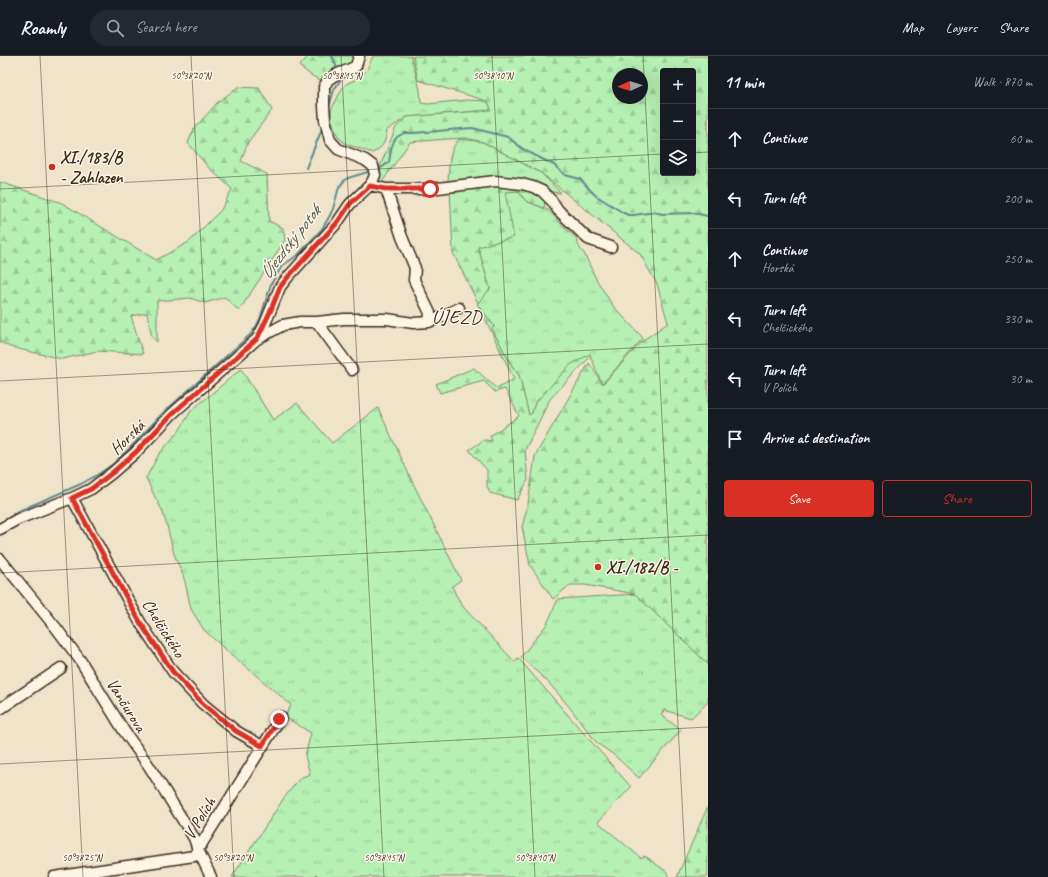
<!DOCTYPE html>
<html lang="en">
<head>
<meta charset="utf-8">
<style>
	:root { --surface:#171b24; --page:#242831; --text:#f1f3f6; --muted:#9ea1a6; --line:#363941; --accent:#d93025 }
	body { margin:0; font-family:Caveat,sans-serif; background:var(--page); color:var(--text) }
	.controls { position:absolute; right:12px; top:12px; display:grid; overflow:hidden; border-radius:4px; box-shadow:0 4px 16px #0002 }
	.controls button { width:36px; height:36px; display:grid; place-items:center; padding:0; border:0; border-bottom:1px solid var(--line); background:var(--surface); color:var(--text); font:20px sans-serif }
	.compass { position:absolute; left:612px; top:12px; width:36px; height:36px; border-radius:50%; background:var(--surface); box-shadow:0 4px 16px #0002; rotate:267deg }
	.stop { position:absolute; width:12px; height:12px; margin:-9px; border:3px solid #d93025; border-radius:50%; background:#fff }
	.stop.end { background:#d93025; border-color:#fff; box-shadow:0 1px 4px #0008 }
	.list { margin:0; padding:0; list-style:none }
	h2 { display:flex; justify-content:space-between; align-items:center; height:52px; margin:0; padding:0 16px; font-size:17px }
	h2 small { font-size:13px; font-weight:400; color:var(--muted) }
	.list li { display:grid; grid-template-columns:26px 1fr auto; gap:12px; align-items:center; box-sizing:border-box; height:60px; padding:0 16px; border-top:1px solid var(--line) }
	.list b { display:block; font-size:15px; white-space:nowrap }
	.list p { margin:0; font-size:13px; white-space:nowrap; color:var(--muted) }
	.list em { font-size:13px; font-style:normal; color:var(--muted) }
	.actions { display:flex; gap:8px; padding:12px 16px }
	.actions a { flex:1; padding:9px 0; border:1px solid var(--accent); border-radius:4px; text-align:center; font-size:14px; color:var(--accent) }
	.actions .main { background:var(--accent); color:#fff }
	.icon { flex:none; width:22px; height:22px; fill:none; stroke:currentColor; stroke-width:2; stroke-linecap:round; stroke-linejoin:round }
	.map { position:relative; flex:none; width:708px; height:821px; overflow:hidden }
	header { display:flex; align-items:center; gap:24px; box-sizing:border-box; height:56px; padding:0 20px; background:var(--surface); border-bottom:1px solid var(--line) }
	header strong { font-size:19px }
	nav { display:flex; gap:22px; margin-inline-start:auto; font-size:14px }
	.search { width:280px; height:36px; background:var(--page); display:flex; align-items:center; gap:10px; box-sizing:border-box; padding:0 14px; border-radius:22px; color:var(--muted); font-size:15px }
	main { display:flex }
	aside { flex:1; background:var(--surface) }
	.map>svg:first-child { display:block }
	.grass { fill:url(#grass-tufts); stroke:#788d68 }
	.forest { fill:url(#forest-firs); stroke:#788d68; fill-rule:evenodd }
	.lines { fill:none; stroke-linecap:round; stroke-linejoin:round }
	.stream { stroke:#638b8e; stroke-width:2 }
	.minor-casing { stroke:#3b2a1e; stroke-width:13 }
	.minor { stroke:#fcf5e5; stroke-width:10 }
	.route { stroke:#d93025; stroke-width:5 }
	.ticks { fill:none; stroke:#3b2a1e; stroke-width:1; stroke-opacity:0.45 }
	.poi-dot { fill:#c8321e; stroke:#fcf5e5; stroke-width:1.5 }
	.labels { text-anchor:middle; stroke-width:3; stroke-linejoin:round; paint-order:stroke }
	.poi-label { font-size:17px; font-weight:bold; fill:#3b2a1e; stroke:#fcf5e5; text-anchor:start }
	.street-label { font-size:17px; fill:#3b2a1e; stroke:#fcf5e5 }
	.water-label { font-size:18px; font-style:italic; fill:#4f5b56; stroke:#fcf5e5 }
	.quarter-label { font-size:19px; letter-spacing:1px; fill:#3b2a1e; stroke:#fcf5e5 }
	.ticks-label { font-size:10px; text-anchor:middle; fill:#3b2a1e; stroke:#fcf5e5; stroke-width:3; stroke-linejoin:round; paint-order:stroke }
</style>
</head>
<body>
<header>
<strong>Roamly</strong>
<div class="search"><svg class="icon" aria-label="search" viewBox="0 0 24 24"><circle cx="10" cy="10" r="6"/><path d="M15 15l6 6"/></svg>Search here</div>
<nav><a>Map</a><a>Layers</a><a>Share</a></nav>
</header>
<main>
<div class="map">
<svg width="708" height="821" viewBox="0 0 708 821">
	<defs>
		<pattern id="grass-tufts" width="24" height="20" patternUnits="userSpaceOnUse"><rect width="24" height="20" fill="#b6f0b3"/><path d="M3 7l-1-3M5 7V3M7 7l1-3M15 17l-1-3M17 17v-4M19 17l1-3" fill="none" stroke="#9dce9a"/></pattern>
		<pattern id="forest-firs" width="22" height="20" patternUnits="userSpaceOnUse"><rect width="22" height="20" fill="#b6f0b3"/><path d="M5 1l3.5 6h-7zM16 11l3.5 6h-7z" fill="#9dce9a"/></pattern>
	</defs>
	<rect width="100%" height="100%" fill="#efe3c9"/>
	<filter id="ink" filterUnits="userSpaceOnUse"><feTurbulence type="fractalNoise" baseFrequency=".025" numOctaves="2"/><feDisplacementMap in="SourceGraphic" scale="8" xChannelSelector="R" yChannelSelector="G"/><feConvolveMatrix kernelMatrix="1 2 1 2 8 2 1 2 1" color-interpolation-filters="sRGB"/></filter>
	<g filter="url(#ink)">
		<path class="grass" d="M373 0H411L420 34 421 47 428 48 466 44 487 45 490 50 491 54 407 61 387 74C385 87 384 90 373 97L346 88 338 81 331 62V54L343 31 348 27 361 21 367 14Z
			M459 83 483 86 541 117 561 137 543 135 530 130 448 128C449 113 448 94 459 83Z
			M518 135 526 145 548 154 562 169 576 182 578 188 581 194 584 197 596 223 613 250 643 282 602 328 590 299 582 303 535 347 532 357 529 360 519 319 512 310 492 273 494 270 477 248 490 233 478 191 505 136Z
			M241 313 273 364 297 347 332 387 378 352 412 425 461 524 452 530 456 539 464 552 515 606 518 602 631 731 598 766 641 802 645 800 667 816 668 819V821H319L316 818V819L318 821H232L284 742 300 722 310 718 305 700 311 677 285 661 291 649 225 593 204 574 191 553 186 530 183 519 174 498 167 470 162 454 154 439 146 422 159 398 179 375 191 355Z
			M636 538 708 608V646L691 662 664 654 661 659 681 674 639 722 614 699 597 687 567 648 548 626 521 601 547 568 558 543Z"/>
		<path class="forest" d="M306 0H354L350 9 334 12 322 25 312 20 299 10 307 2Z
			M413 0H708V608L635 538 585 529H570L553 543 530 509 522 471 528 448 535 400 589 307 603 328 642 285 668 267 657 228 640 198 541 117 483 86 465 82 447 83 410 86 380 129 377 118 396 71 407 61 491 54 490 50 487 45 418 24ZM663 15H693V117H663ZM618 18H642V42H618Z
			M238 31 259 32 272 54 248 86 241 105 267 118 269 165 283 172 285 184 239 255 225 241 205 247 190 242 157 245V286L152 281 147 257 131 260 143 298 98 295 62 303 10 291 0 286V126L62 147 156 204 189 186 221 154 232 133 208 111 188 87 194 73 217 47Z
			M502 130 546 138 544 152 526 145 518 135 505 136 514 181 478 191 490 233 478 247 453 197 450 132Z
			M479 250 494 270 492 273 512 310 519 319 529 359 532 357 535 347 570 309 590 298 591 300 550 343 525 394 528 424 517 444 490 437 487 430V414L469 394 484 384 492 385 490 380 519 360 505 333 495 336 484 325 440 337 436 328 474 312 497 333 514 323Z
			M708 750V821H677Z"/>
		<g class="lines">
			<path class="stream" d="M332 0 337 12
				M329 51 334 34 341 23
				M306 112 322 73
				M377 113H380L389 106 391 93 394 85 397 81 404 77H414L472 72 508 81 523 93 538 101 554 109 565 119 580 123 595 139 622 156 628 159H634L655 156 662 158 693 157 708 160
				M13 458 21 454 81 428 97 419 113 408 131 391 162 358 250 279 256 271 260 263 271 228 282 210 298 199 322 173 329 161 333 153 339 131 344 125 348 122 371 115"/>
			<g class="minor-casing">
				<path id="minor" d="M370 129 386 133H430L495 125 522 128 533 131 542 135 552 145 558 154 588 183 611 191
					M386 133 402 181 415 212 414 224 430 257 429 266
					M317 266 352 314
					M257 283 265 268 280 231 288 221 337 167 350 148 370 129 373 124 375 119 373 110 365 104 338 93 330 84 325 64 324 50V31L328 24 335 19 348 14 356 10 359 0
					M72 442 140 566 173 616 203 648 236 675 262 690
					M0 473 18 463 72 442 91 433 112 417 136 396 172 358 257 283 283 269 300 266H317L344 263H387L413 267 429 266 441 261 459 252
					M0 503 57 573 80 604 124 675 149 710 194 782 198 794 211 821
					M0 653 61 612
					M54 821 194 800 281 661"/>
			</g>
			<use href="#minor" class="minor"/>
		</g>
	</g>
	<g class="lines" filter="url(#ink)">
		<path class="route" d="M279 663 262 690 236 675 203 648 173 616 140 566 72 442 91 433 112 417 136 396 172 358 257 283 270 256 280 231 288 221 337 167 350 148 370 130 386 133H430"/>
	</g>
	<path class="ticks" d="M40 0 83 821M191 0 234 821M341 0 384 821M492 0 535 821M643 0 686 821M693 97 708 96M0 133 663 98M0 325 708 288M0 517 708 479M0 708 708 671"/>
	<g class="poi-dot">
		<circle cx="52" cy="111" r="4"/>
		<circle cx="598" cy="511" r="4"/>
	</g>
	<g class="labels">
		<g class="poi-label">
			<text x="60" y="107">XI./183/B<tspan x="60" dy="20">- Zahlazen</tspan></text>
			<text x="606" y="517">XI./182/B -</text>
		</g>
		<g class="street-label">
			<text transform="translate(127 381) rotate(-44)" y="6">Horská</text>
			<text transform="translate(164 572) rotate(58)" y="6">Chelčického</text>
			<text transform="translate(127 649) rotate(58)" y="6">Vančurova</text>
			<text transform="translate(199 762) rotate(-59)" y="6">V Polích</text>
		</g>
		<g class="water-label">
			<text transform="translate(290 186) rotate(-52)" y="6">Újezdský potok</text>
		</g>
		<g class="quarter-label">
			<text x="457" y="267">ÚJEZD</text>
		</g>
	</g>
	<g class="ticks-label">
		<text x="191" y="23">50°38'20"N</text>
		<text x="342" y="23">50°38'15"N</text>
		<text x="493" y="23">50°38'10"N</text>
		<text x="82" y="805">50°38'25"N</text>
		<text x="233" y="805">50°38'20"N</text>
		<text x="384" y="805">50°38'15"N</text>
		<text x="535" y="805">50°38'10"N</text>
	</g>
</svg>
<div class="controls">
<button>+</button>
<button>−</button>
<button><svg class="icon" aria-label="layers" viewBox="0 0 24 24"><path d="M12 4l9 5-9 5-9-5zM3 14l9 5 9-5"/></svg></button>
</div>
<svg class="compass" viewBox="-18 -18 36 36"><path d="M0-13l5 13h-10z" fill="#e53935"/><path d="M0 13l5-13h-10z" fill="#9ea1a6"/></svg>
<div class="stop" style="left:430px;top:133px"></div>
<div class="stop end" style="left:279px;top:663px"></div>
</div>
<aside>
<h2>11 min<small>Walk · 870 m</small></h2>
<ul class="list">
<li><svg class="icon" aria-label="ahead" viewBox="0 0 24 24"><path d="M12 20V5M6 11l6-6 6 6"/></svg><div><b>Continue</b></div><em>60 m</em></li>
<li><svg class="icon" aria-label="left" viewBox="0 0 24 24"><path d="M17 20v-9H6M10 6l-5 5 5 5"/></svg><div><b>Turn left</b></div><em>200 m</em></li>
<li><svg class="icon" aria-label="ahead" viewBox="0 0 24 24"><path d="M12 20V5M6 11l6-6 6 6"/></svg><div><b>Continue</b><p>Horská</p></div><em>250 m</em></li>
<li><svg class="icon" aria-label="left" viewBox="0 0 24 24"><path d="M17 20v-9H6M10 6l-5 5 5 5"/></svg><div><b>Turn left</b><p>Chelčického</p></div><em>330 m</em></li>
<li><svg class="icon" aria-label="left" viewBox="0 0 24 24"><path d="M17 20v-9H6M10 6l-5 5 5 5"/></svg><div><b>Turn left</b><p>V Polích</p></div><em>30 m</em></li>
<li><svg class="icon" aria-label="arrive" viewBox="0 0 24 24"><path d="M6 21V4h12l-3 4 3 4H6"/></svg><div><b>Arrive at destination</b></div></li>
</ul>
<div class="actions"><a class="main">Save</a><a>Share</a></div>
</aside>
</main>
</body>
</html>
